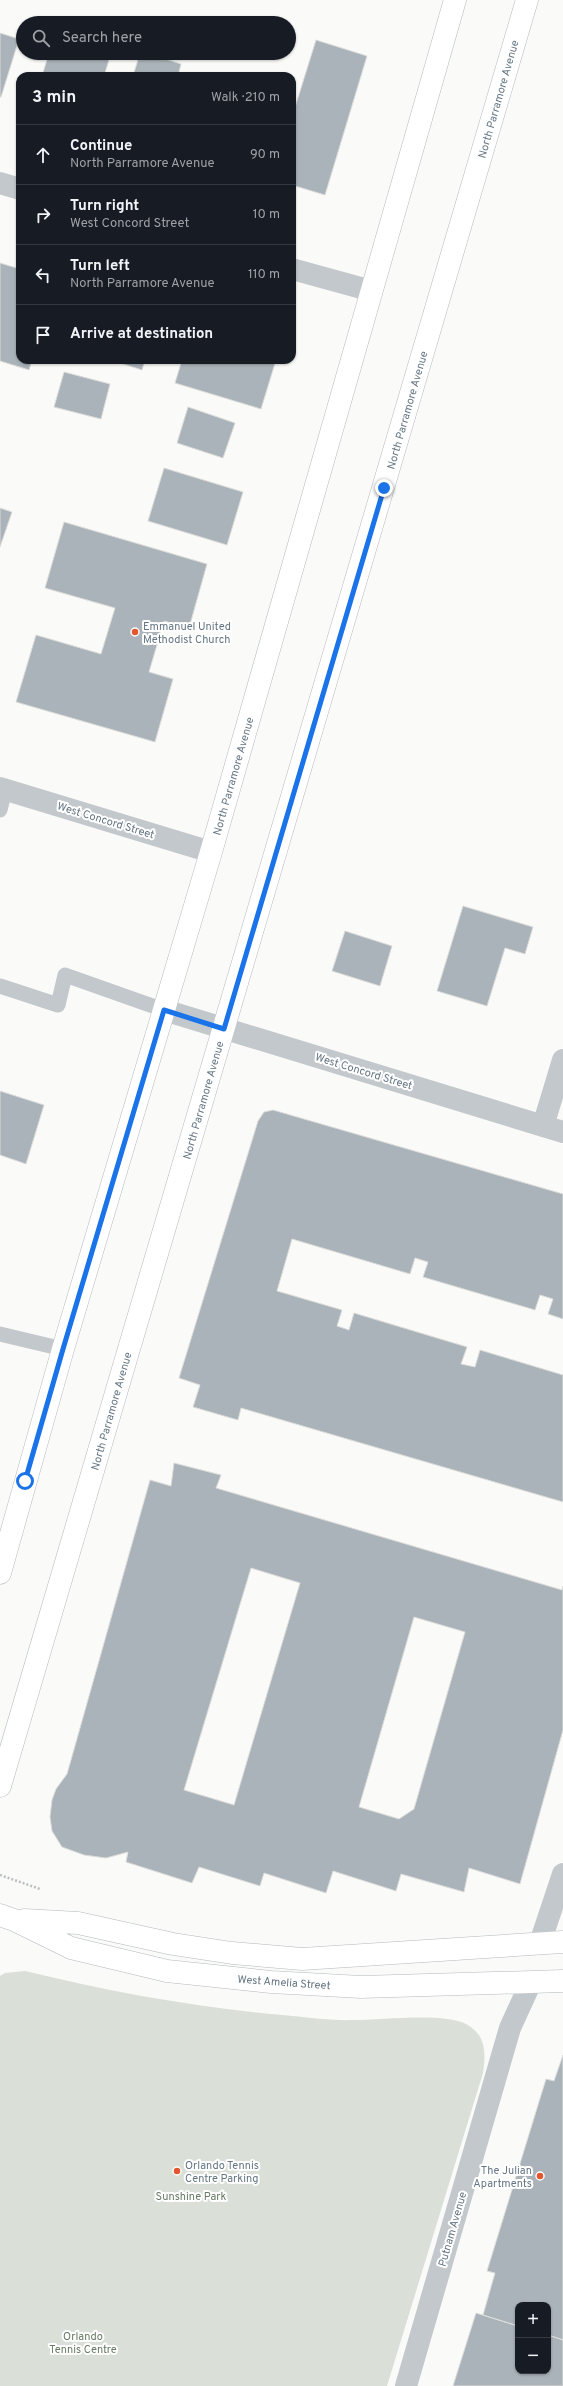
<!DOCTYPE html>
<html lang="en">
<head>
<meta charset="utf-8">
<style>
	:root { --surface:#171b24; --page:#242831; --text:#f1f3f6; --muted:#9ea1a6; --line:#363941 }
	body { margin:0; font-family:Overpass,sans-serif; background:var(--page); color:var(--text) }
	.controls { position:absolute; right:12px; bottom:12px; display:grid; overflow:hidden; border-radius:8px; box-shadow:0 1px 3px #0004 }
	.controls button { width:36px; height:36px; display:grid; place-items:center; padding:0; border:0; border-bottom:1px solid var(--line); background:var(--surface); color:var(--text); font:20px sans-serif }
	.stop { position:absolute; width:12px; height:12px; margin:-9px; border:3px solid #1a73e8; border-radius:50%; background:#fff }
	.stop.end { background:#1a73e8; border-color:#fff; box-shadow:0 1px 4px #0008 }
	.list { margin:0; padding:0; list-style:none }
	h2 { display:flex; justify-content:space-between; align-items:center; height:52px; margin:0; padding:0 16px; font-size:17px }
	h2 small { font-size:13px; font-weight:400; color:var(--muted) }
	.list li { display:grid; grid-template-columns:26px 1fr auto; gap:12px; align-items:center; box-sizing:border-box; height:60px; padding:0 16px; border-top:1px solid var(--line) }
	.list b { display:block; font-size:15px; white-space:nowrap }
	.list p { margin:0; font-size:13px; white-space:nowrap; color:var(--muted) }
	.list em { font-size:13px; font-style:normal; color:var(--muted) }
	.icon { flex:none; width:22px; height:22px; fill:none; stroke:currentColor; stroke-width:2; stroke-linecap:round; stroke-linejoin:round }
	.map { position:relative; flex:none; width:563px; height:2386px; overflow:hidden }
	.search { position:absolute; background:var(--surface); box-shadow:0 1px 3px #0004; left:16px; top:16px; width:280px; height:44px; display:flex; align-items:center; gap:10px; box-sizing:border-box; padding:0 14px; border-radius:22px; color:var(--muted); font-size:15px }
	.panel { position:absolute; background:var(--surface); box-shadow:0 1px 3px #0004; left:16px; top:72px; width:280px; height:292px; border-radius:12px }
	.map>svg:first-child { display:block }
	.green { fill:#dadfd7 }
	.building { fill:#aab3b9; stroke:#dcdcda; fill-rule:evenodd }
	.lines { fill:none; stroke-linecap:round; stroke-linejoin:round }
	.secondary-casing { stroke:#b3babf; stroke-width:23 }
	.path { stroke:#bbbfc2; stroke-width:2.5; stroke-dasharray:2 2; stroke-linecap:butt }
	.lane { stroke:#c3c8cc; stroke-width:15 }
	.street { stroke:#c3c8cc; stroke-width:22 }
	.secondary { stroke:#fff; stroke-width:22 }
	.route { stroke:#1a73e8; stroke-width:5 }
	.poi-dot { fill:#e4572e; stroke:#fff; stroke-width:1.5 }
	.labels { text-anchor:middle; stroke-width:4; stroke-linejoin:round; paint-order:stroke }
	.street-label { font-size:11px; fill:#657683; stroke:#fff }
	.poi-label { font-size:11px; fill:#657683; stroke:#fff; text-anchor:start }
	.park-label { font-size:11px; fill:#687a64; stroke:#fff }
</style>
</head>
<body>
<div class="map">
<svg width="563" height="2386" viewBox="0 0 563 2386">
	<rect width="100%" height="100%" fill="#fafaf8"/>
	<path class="green" d="M25 1971C111 1992 194 2007 282 2015 306 2017 330 2021 354 2020 381 2020 444 2012 466 2024 486 2035 486 2052 483 2073L387 2386H0V1976L5 1973Z"/>
	<path class="building" d="M0 33 19 39 1 97H0Z
		M316 40 367 56 325 195 292 185V117Z
		M49 53H86L109 60 104 76H42Z
		M140 53H147L181 64 178 76H133Z
		M0 263 20 269V360H32L29 370 0 361Z
		M111 360H145L142 370Z
		M182 360H276L261 409 175 383Z
		M64 372 110 384 101 419 54 407Z
		M188 407 235 423 223 458 177 443Z
		M164 468 243 492 227 545 148 521Z
		M0 508 12 512 0 547Z
		M64 522 207 564 189 628 164 621 149 672 173 679 155 742 16 702 36 635 101 654 115 608 45 588Z
		M463 906 533 927 525 954 505 948 487 1006 437 991Z
		M345 931 392 946 380 986 332 971Z
		M0 1091 44 1105 26 1164 0 1155Z
		M273 1110 563 1194V1319L548 1314 553 1299 540 1295 535 1310 423 1277 428 1262 415 1258 410 1274 292 1239 277 1291 342 1310 337 1326 349 1330 354 1313 467 1347 461 1364 475 1367 480 1350 563 1375V1502L241 1408 238 1420 193 1407 200 1385 179 1378 258 1121 264 1112Z
		M174 1463 221 1475 216 1488 562 1590 563 1586V1730L520 1884 469 1868 464 1892 401 1874 396 1891 333 1871 326 1893 264 1873 260 1886 199 1867 192 1883 126 1862 128 1852 106 1858 84 1855 62 1847 52 1831 50 1817 52 1800 56 1789 67 1774 71 1760 150 1480 171 1486ZM251 1568 300 1583 234 1805 184 1790ZM414 1617 465 1632 414 1809 399 1819 359 1807Z
		M563 2055V2340L548 2335V2305H518V2326L483 2315 495 2273 487 2271 546 2079 554 2081Z
		M476 2313 518 2326V2371H548V2335L563 2340V2386H453Z"/>
	<g class="lines">
		<g class="secondary-casing">
			<path id="secondary" d="M0 1573 63 1349 211 852 455 0
				M0 1786 527 0
				M0 1915 14 1920 71 1948 167 1971 271 1982 361 1987 563 1981
				M24 1920 78 1923 173 1944 232 1953 302 1959 563 1942"/>
		</g>
		<path class="path" d="M0 1875 40 1889"/>
		<path class="lane" d="M0 810 5 790
			M0 986 58 1005 65 975 164 1010
			M0 1334 63 1349"/>
		<path class="street" d="M0 183 20 189
			M292 269 372 291
			M0 788 211 852
			M164 1010 563 1132
			M543 1126 563 1060
			M540 1943 563 1874
			M406 2386 510 2028 531 1982"/>
		<use href="#secondary" class="secondary"/>
	</g>
	<g class="lines">
		<path class="route" d="M25 1481 63 1349 164 1010 224 1029 384 488"/>
	</g>
	<g class="poi-dot">
		<circle cx="135" cy="632" r="4"/>
		<circle cx="177" cy="2171" r="4"/>
		<circle cx="540" cy="2176" r="4"/>
	</g>
	<g class="labels">
		<g class="street-label">
			<text transform="translate(498 99) rotate(-74)" y="4">North Parramore Avenue</text>
			<text transform="translate(407 410) rotate(-74)" y="4">North Parramore Avenue</text>
			<text transform="translate(233 776) rotate(-74)" y="4">North Parramore Avenue</text>
			<text transform="translate(106 820) rotate(17)" y="4">West Concord Street</text>
			<text transform="translate(364 1071) rotate(17)" y="4">West Concord Street</text>
			<text transform="translate(203 1100) rotate(-74)" y="4">North Parramore Avenue</text>
			<text transform="translate(111 1411) rotate(-74)" y="4">North Parramore Avenue</text>
			<text transform="translate(284 1982) rotate(4)" y="4">West Amelia Street</text>
			<text transform="translate(452 2229) rotate(-74)" y="4">Putnam Avenue</text>
		</g>
		<g class="poi-label">
			<text x="143" y="630">Emmanuel United<tspan x="143" dy="13">Methodist Church</tspan></text>
			<text x="185" y="2169">Orlando Tennis<tspan x="185" dy="13">Centre Parking</tspan></text>
			<text x="532" y="2174" text-anchor="end">The Julian<tspan x="532" dy="13">Apartments</tspan></text>
		</g>
		<g class="park-label">
			<text x="191" y="2200">Sunshine Park</text>
			<text x="83" y="2340">Orlando<tspan x="83" dy="13">Tennis Centre</tspan></text>
		</g>
	</g>
</svg>
<div class="controls">
<button>+</button>
<button>−</button>
</div>
<div class="stop" style="left:25px;top:1481px"></div>
<div class="stop end" style="left:384px;top:488px"></div>
<div class="search"><svg class="icon" aria-label="search" viewBox="0 0 24 24"><circle cx="10" cy="10" r="6"/><path d="M15 15l6 6"/></svg>Search here</div>
<section class="panel">
<h2>3 min<small>Walk · 210 m</small></h2>
<ul class="list">
<li><svg class="icon" aria-label="ahead" viewBox="0 0 24 24"><path d="M12 20V5M6 11l6-6 6 6"/></svg><div><b>Continue</b><p>North Parramore Avenue</p></div><em>90 m</em></li>
<li><svg class="icon" aria-label="right" viewBox="0 0 24 24"><path d="M7 20v-9h11M14 6l5 5-5 5"/></svg><div><b>Turn right</b><p>West Concord Street</p></div><em>10 m</em></li>
<li><svg class="icon" aria-label="left" viewBox="0 0 24 24"><path d="M17 20v-9H6M10 6l-5 5 5 5"/></svg><div><b>Turn left</b><p>North Parramore Avenue</p></div><em>110 m</em></li>
<li><svg class="icon" aria-label="arrive" viewBox="0 0 24 24"><path d="M6 21V4h12l-3 4 3 4H6"/></svg><div><b>Arrive at destination</b></div></li>
</ul>
</section>
</div>
</body>
</html>
